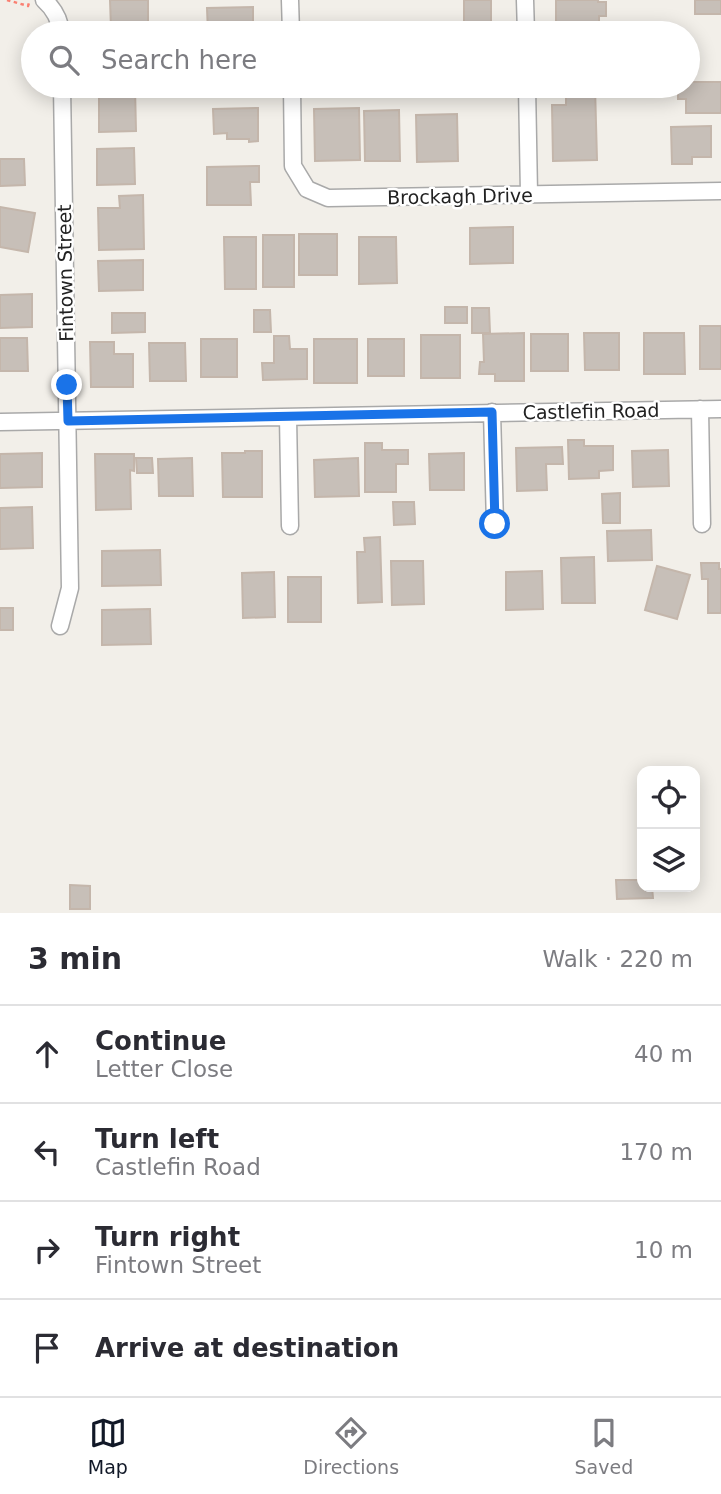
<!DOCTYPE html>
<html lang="en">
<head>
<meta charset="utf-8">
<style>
	:root { --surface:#fff; --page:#f2f2f3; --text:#2b2b33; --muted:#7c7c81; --line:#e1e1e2; --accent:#111827 }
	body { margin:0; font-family:"DejaVu Sans",sans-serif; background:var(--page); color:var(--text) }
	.controls { position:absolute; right:21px; bottom:21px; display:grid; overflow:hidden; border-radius:14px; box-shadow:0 4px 18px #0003 }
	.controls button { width:63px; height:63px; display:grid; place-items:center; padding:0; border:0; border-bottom:2px solid var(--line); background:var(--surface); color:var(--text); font:35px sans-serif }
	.stop { position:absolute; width:21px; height:21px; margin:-16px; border:5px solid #1a73e8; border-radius:50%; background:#fff }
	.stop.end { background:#1a73e8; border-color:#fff; box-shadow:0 2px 7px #0008 }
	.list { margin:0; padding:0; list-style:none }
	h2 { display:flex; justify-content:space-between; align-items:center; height:91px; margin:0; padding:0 28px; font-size:30px }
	h2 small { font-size:23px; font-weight:400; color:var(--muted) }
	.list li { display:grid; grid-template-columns:46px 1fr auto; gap:21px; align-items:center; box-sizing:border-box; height:98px; padding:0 28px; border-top:2px solid var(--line) }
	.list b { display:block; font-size:26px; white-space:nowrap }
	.list p { margin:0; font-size:23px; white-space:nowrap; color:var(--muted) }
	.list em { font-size:23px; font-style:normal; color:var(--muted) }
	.icon { flex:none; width:38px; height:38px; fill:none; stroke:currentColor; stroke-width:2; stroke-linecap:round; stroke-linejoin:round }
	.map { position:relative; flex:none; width:721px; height:913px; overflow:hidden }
	.search { position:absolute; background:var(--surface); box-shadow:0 4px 18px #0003; left:21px; right:21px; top:21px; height:77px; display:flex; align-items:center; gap:18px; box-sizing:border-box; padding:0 24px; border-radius:38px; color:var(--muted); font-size:26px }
	.sheet { height:483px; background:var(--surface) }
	nav { display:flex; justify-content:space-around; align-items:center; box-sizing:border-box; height:98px; border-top:2px solid var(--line); background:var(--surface); font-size:19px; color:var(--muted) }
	nav a { display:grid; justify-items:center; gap:4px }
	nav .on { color:var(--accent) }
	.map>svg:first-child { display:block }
	.building { fill:#c7bfb8; stroke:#c4b6ab; stroke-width:2 }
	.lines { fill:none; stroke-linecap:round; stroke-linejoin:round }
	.minor-casing { stroke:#a9a9a9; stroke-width:19 }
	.path { stroke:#fa8072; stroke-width:2.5; stroke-dasharray:3.5 3.5; stroke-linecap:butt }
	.minor { stroke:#fff; stroke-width:16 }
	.route { stroke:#1a73e8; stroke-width:9 }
	.labels { text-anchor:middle; stroke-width:5; stroke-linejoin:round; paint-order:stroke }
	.street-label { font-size:19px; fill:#222; stroke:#fff }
</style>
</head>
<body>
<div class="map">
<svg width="721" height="913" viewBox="0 0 721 913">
	<rect width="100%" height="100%" fill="#f2efe9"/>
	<path class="building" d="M110 0H148V27L111 28Z
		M464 0H491V24L464 25Z
		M556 0H598V2H606V16H599V26L556 27Z
		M695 0H721V14H695Z
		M253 7V32H260V33H208L207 8Z
		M688 82H721V113H686V99H678V86H688Z
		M195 86H258V94L195 96Z
		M328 86H359V94L328 95Z
		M384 86H404L405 96H384Z
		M566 86H595L597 160 553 161 552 105H566Z
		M135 87 136 131 99 132V88Z
		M258 108V141L249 142V139H227V133L214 134 213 109Z
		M359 108 360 160 315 161 314 109Z
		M399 110 400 161H365L364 111Z
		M457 114 458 161 417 162 416 115Z
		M711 126V157H692V164H672L671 127Z
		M134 148 135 184 97 185V149Z
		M0 159H24L25 185 0 186Z
		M259 166V182H250L251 205H207V167Z
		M143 195 144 249 99 250 98 208H120L119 196Z
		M0 207 35 213 28 252 0 247Z
		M513 227V263L470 264V228Z
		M299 234H337V275H299Z
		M263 235H294V287H263Z
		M224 237H256V289H225Z
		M359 237H396L397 283 359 284Z
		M143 260V290L99 291 98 261Z
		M32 294V327L0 328V295Z
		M445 307H467V323H445Z
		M472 308H489L490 333H472Z
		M254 310H270L271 332H254Z
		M112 313H145V332L112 333Z
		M700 326H721V369H700Z
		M524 333V381H495V374H479L480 362H484L483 334Z
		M584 333H619V370H585Z
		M644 333H684L685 374H644Z
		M531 334H568V371H531Z
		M421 335H460V378H421Z
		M274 336H289L290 349H307V379L263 380 262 363H274Z
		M0 338H27L28 371H0Z
		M201 339H237V377H201Z
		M314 339H357V383H314Z
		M368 339H404V376H368Z
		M90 342H114V354H133V387H91Z
		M149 343H185L186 381H150Z
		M568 440H584V446H613V470L599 471V478L569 479Z
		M365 443H382V450H408V464H396V492H365Z
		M562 447 563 464H546L547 490 517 491 516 448Z
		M668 450 669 486 633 487 632 451Z
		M245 451H262V497H223L222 453H245Z
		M42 453V487L0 488V454Z
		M464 453V490H430L429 454Z
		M95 454H134V471L130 470 131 509 96 510Z
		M136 458H152L153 473H137Z
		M192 458 193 496H159L158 459Z
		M358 458 359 496 315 497 314 460Z
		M620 493V523H603L602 494Z
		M393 502H414L415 524 394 525Z
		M32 507 33 548 0 549V508Z
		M651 530 652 560 608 561 607 531Z
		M380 537 382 602 358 603 357 552H365L364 538Z
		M160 550 161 585 102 586V551Z
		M594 557 595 603H562L561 558Z
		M391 561H423L424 604 392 605Z
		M701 563H719V569H721V613H708V579H702Z
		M657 566 690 575 677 619 645 610Z
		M542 571 543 609 506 610V572Z
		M274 572 275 617 243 618 242 573Z
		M288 577H321V622H288Z
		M0 608H13V630H0Z
		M150 609 151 644 102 645V610Z
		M616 880H642V887H652L653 898 617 899Z
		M70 885 90 886V909H70Z"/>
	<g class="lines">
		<g class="minor-casing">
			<path id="minor" d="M44 0C53 8 60 20 61 33
				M290 0 291 33
				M525 0 526 33
				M292 86 293 166 307 189 328 198 721 191
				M527 86 529 194
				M700 409 702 524
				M492 412 495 524
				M288 417 290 526
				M0 422 721 409
				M60 626 70 588 62 86"/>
		</g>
		<path class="path" d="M7 0 28 6 29 3"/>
		<use href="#minor" class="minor"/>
	</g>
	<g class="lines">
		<path class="route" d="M67 385 68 421 492 412 495 524"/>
	</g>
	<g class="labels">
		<g class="street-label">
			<text transform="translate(460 196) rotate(-1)" y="7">Brockagh Drive</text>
			<text transform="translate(65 273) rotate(-91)" y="7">Fintown Street</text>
			<text transform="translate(591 411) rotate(-1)" y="7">Castlefin Road</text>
		</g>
	</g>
</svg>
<div class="controls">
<button><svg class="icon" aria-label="locate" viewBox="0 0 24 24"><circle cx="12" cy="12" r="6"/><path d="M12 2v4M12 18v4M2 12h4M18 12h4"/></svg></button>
<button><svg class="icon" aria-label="layers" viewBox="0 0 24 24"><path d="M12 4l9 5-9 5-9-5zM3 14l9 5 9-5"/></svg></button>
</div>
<div class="stop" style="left:495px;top:524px"></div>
<div class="stop end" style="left:67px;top:385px"></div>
<div class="search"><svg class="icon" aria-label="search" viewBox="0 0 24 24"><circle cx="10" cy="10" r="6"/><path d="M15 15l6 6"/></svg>Search here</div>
</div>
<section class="sheet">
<h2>3 min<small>Walk · 220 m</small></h2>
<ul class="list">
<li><svg class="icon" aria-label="ahead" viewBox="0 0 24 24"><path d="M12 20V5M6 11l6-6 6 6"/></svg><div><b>Continue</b><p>Letter Close</p></div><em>40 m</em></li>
<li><svg class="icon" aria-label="left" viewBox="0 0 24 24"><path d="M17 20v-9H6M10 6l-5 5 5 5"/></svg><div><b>Turn left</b><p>Castlefin Road</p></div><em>170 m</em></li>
<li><svg class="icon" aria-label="right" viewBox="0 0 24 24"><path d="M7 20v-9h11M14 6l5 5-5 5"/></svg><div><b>Turn right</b><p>Fintown Street</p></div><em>10 m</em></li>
<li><svg class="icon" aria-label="arrive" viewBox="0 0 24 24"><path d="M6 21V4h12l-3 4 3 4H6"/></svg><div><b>Arrive at destination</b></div></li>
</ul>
</section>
<nav>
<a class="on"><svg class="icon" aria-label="map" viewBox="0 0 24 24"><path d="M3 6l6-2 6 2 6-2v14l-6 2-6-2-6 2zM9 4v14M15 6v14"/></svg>Map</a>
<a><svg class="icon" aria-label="directions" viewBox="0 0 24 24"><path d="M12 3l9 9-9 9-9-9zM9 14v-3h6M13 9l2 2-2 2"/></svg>Directions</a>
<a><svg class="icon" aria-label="saved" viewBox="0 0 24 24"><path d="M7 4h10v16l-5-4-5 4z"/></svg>Saved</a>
</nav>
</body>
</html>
